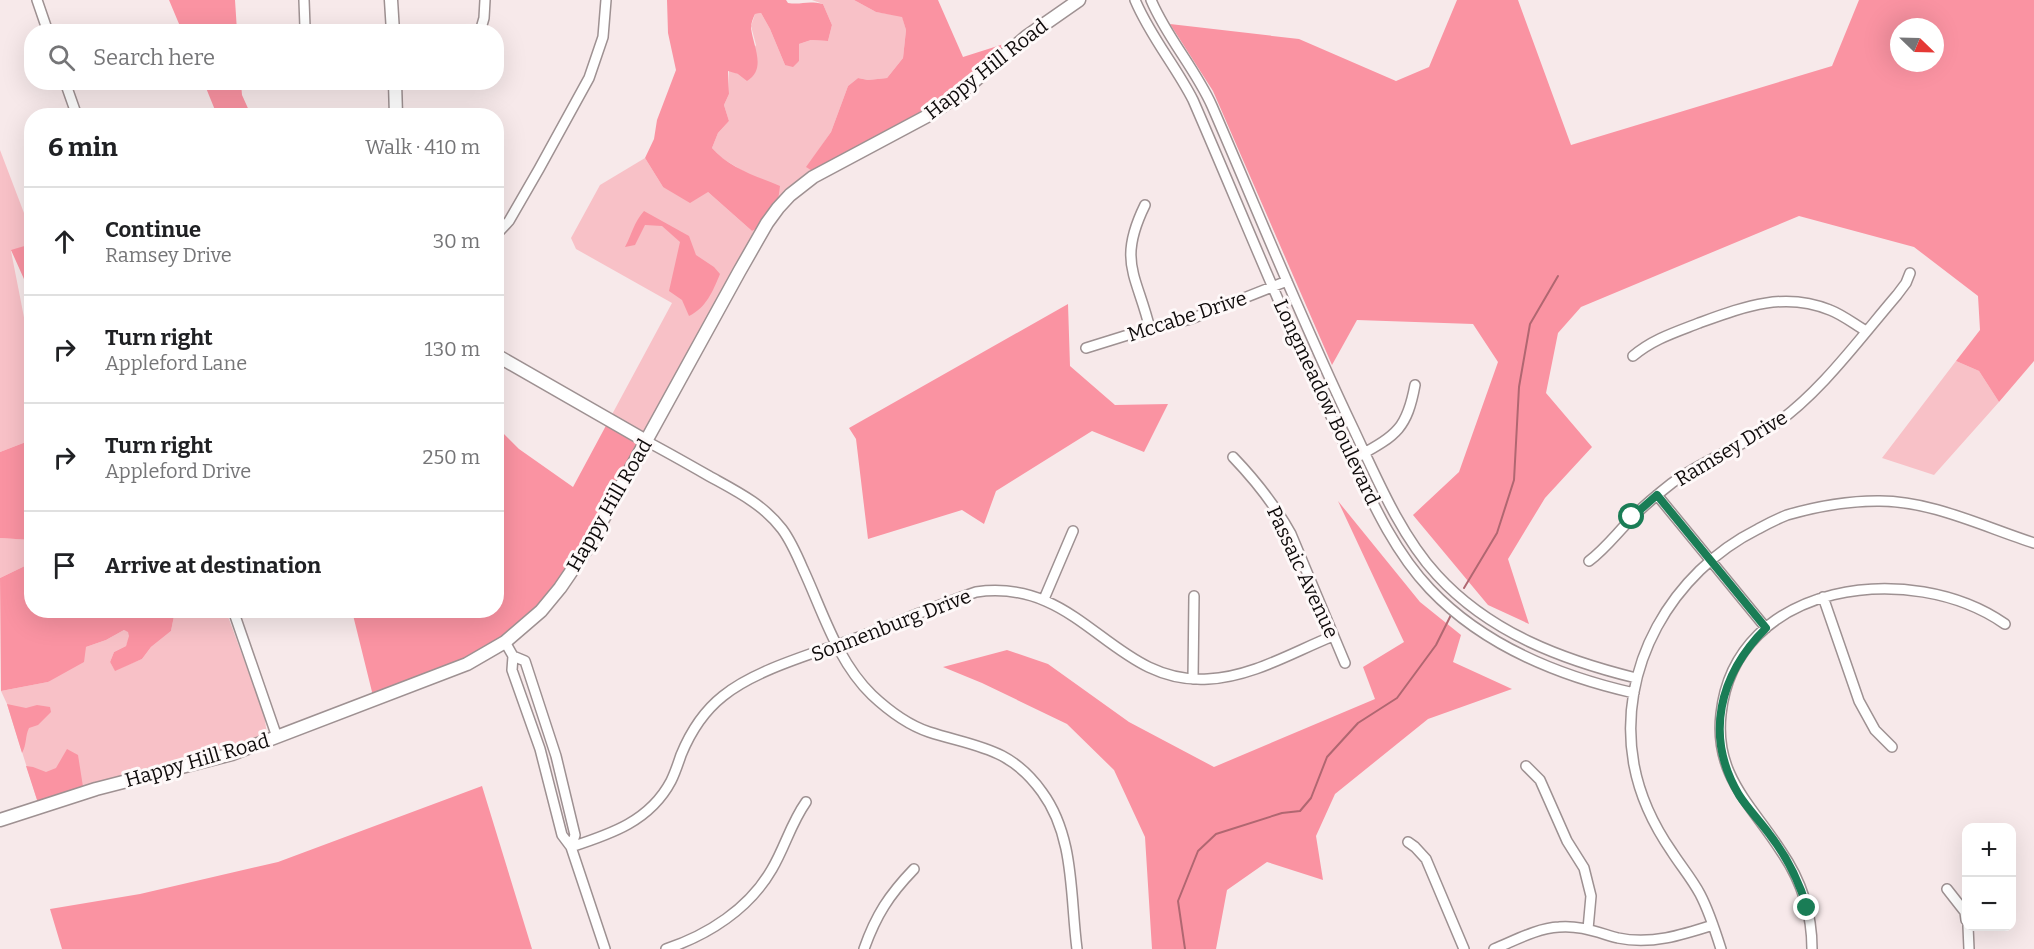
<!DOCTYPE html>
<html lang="en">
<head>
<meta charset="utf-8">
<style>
	:root { --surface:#fff; --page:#f2f2f2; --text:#202124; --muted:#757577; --line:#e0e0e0 }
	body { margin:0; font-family:Bitter,serif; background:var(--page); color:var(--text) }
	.controls { position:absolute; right:18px; bottom:18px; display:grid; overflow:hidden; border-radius:12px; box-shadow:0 6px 24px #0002 }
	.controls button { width:54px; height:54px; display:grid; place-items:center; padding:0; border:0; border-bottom:2px solid var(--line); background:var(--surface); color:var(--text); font:30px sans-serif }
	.compass { position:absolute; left:1890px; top:18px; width:54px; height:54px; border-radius:50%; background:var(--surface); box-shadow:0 6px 24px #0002; rotate:113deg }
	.stop { position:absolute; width:18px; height:18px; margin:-14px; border:4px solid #1a7d56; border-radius:50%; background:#fff }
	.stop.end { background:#1a7d56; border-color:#fff; box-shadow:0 2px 6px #0008 }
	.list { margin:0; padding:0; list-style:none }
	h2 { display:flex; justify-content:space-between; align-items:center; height:78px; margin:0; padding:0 24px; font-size:26px }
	h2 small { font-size:20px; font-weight:400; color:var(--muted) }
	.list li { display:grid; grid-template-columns:39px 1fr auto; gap:18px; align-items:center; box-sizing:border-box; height:108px; padding:0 24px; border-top:2px solid var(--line) }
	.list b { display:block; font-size:22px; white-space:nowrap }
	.list p { margin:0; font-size:20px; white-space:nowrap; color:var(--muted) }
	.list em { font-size:20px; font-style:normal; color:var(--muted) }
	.icon { flex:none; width:33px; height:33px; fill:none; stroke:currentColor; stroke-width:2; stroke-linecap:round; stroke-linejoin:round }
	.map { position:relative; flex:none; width:2034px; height:949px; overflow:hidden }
	.search { position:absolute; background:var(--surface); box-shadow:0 6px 24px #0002; left:24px; top:24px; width:480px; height:66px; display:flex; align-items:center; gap:15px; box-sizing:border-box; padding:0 21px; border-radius:24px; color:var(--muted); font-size:22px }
	.panel { position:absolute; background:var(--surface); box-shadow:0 6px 24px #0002; left:24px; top:108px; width:480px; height:510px; border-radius:24px }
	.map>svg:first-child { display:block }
	.green { fill:#f8c1c7 }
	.forest { fill:#fa93a2; fill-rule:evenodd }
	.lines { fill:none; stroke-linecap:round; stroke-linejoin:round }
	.stream { stroke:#b06771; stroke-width:2 }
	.minor-casing { stroke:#9e9192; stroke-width:12 }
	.tertiary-casing { stroke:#9e9192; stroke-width:15 }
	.minor { stroke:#fff; stroke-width:9 }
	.tertiary { stroke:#fff; stroke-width:12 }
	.route { stroke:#1a7d56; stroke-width:8 }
	.labels { text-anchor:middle; stroke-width:6; stroke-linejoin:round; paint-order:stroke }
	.street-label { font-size:20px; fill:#0f0b0b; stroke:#fef9f9 }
</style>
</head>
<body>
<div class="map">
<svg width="2034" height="949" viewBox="0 0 2034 949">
	<rect width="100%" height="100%" fill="#f7e9ea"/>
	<path class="green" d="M812 0H854L876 12 902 16 906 30 903 58 887 78 868 80 858 78 848 86 831 132 807 167 817 174 778 208 743 171 720 157 712 148 718 133 729 121 724 105 729 94V70L738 74 756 45 751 26 755 14 761 13 770 29 785 65 799 61V44L811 40 828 41 832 25 823 4Z
		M0 150 32 234 31 244 11 251 31 353V440L0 452Z
		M645 158 663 187 708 192 752 231 767 223 646 441 609 420 672 303 576 249 571 238 600 185Z
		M1956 361 1979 371 1999 402 1934 475 1882 458Z
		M0 538 32 540 31 563 0 578Z
		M175 611H226L264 714 268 741 39 806 7 704 1 691 48 682 86 647 106 640 124 630 128 631 130 636 126 646 114 652 110 662 115 670 142 659 151 647 171 631Z"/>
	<path class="forest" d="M169 0H235L237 31H182Z
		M667 0H786L788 3C803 5 806 0 823 4L832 25 828 41 811 40 799 44V61L793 67 785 65 770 29 761 13 755 14C753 18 751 23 751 28 753 46 767 69 747 81L738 74 728 71 729 94 724 105 729 121 718 133 712 148C729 168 756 176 780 186 777 211 775 219 752 231L708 192 690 203 663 187 645 158 654 139 657 120 676 70 668 33Z
		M854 0H938L963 57 1026 37 958 95 817 174 806 167 831 132 848 86 858 78 868 80 887 78 903 58 906 30 902 17 876 12Z
		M1457 0H1518L1571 145 1832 66 1859 0H2034V361L1999 402 1979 371 1956 361 1980 330 1978 296 1914 247 1799 216 1581 307 1558 333 1546 393 1592 447 1545 498 1508 559 1529 624 1488 605 1413 515 1459 472 1498 362 1473 324 1357 320 1332 365 1213 91 1170 24 1299 39 1396 81 1429 67ZM1899 27H1935V63H1899Z
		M204 83H241L242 95 251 115H217Z
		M644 211 689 236 696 255 714 267 720 274C713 291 706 308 689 316L682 300 669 291 680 242 662 226 645 225 635 245 625 247C632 234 634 222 644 211Z
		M31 244H32L31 302 28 288 11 250Z
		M1068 304 1070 366 1115 405 1168 404 1144 452 1092 431 996 491 984 524 962 510 868 539 856 439 849 428Z
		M609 420 646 441 576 564 505 642 374 700 352 611 496 610 497 427 519 449 573 487Z
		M31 440V540L0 538V452Z
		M1338 501 1420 602 1461 635 1453 662 1512 689 1428 719 1335 794 1316 836 1323 880 1267 862 1227 890 1216 949H1152L1145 837 1114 770 1067 724 982 683 943 667 1007 650 1048 664 1129 722 1214 767 1375 699 1363 667 1404 642Z
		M31 563 32 610 175 611 171 631 151 647 142 659 115 671 110 662 114 652 126 646 129 636 128 632 124 630 106 640 86 647 84 662 48 682 1 691 0 578Z
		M7 704 26 708 37 705 50 707 51 712 38 725 29 728C25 736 27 744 22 753Z
		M67 749 78 755 84 793 39 806 26 766 33 767 46 772 56 768Z
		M482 786 532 949H62L50 909 140 894 278 862Z"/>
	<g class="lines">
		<path class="stream" d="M1464 588 1497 533 1514 480 1519 387 1530 324 1558 276
			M1185 949 1178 901 1198 851 1216 834 1282 813 1300 811 1311 798 1327 757 1358 723 1397 698 1436 645 1451 615"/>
		<g class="minor-casing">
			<path id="minor" d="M37 0 48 32
				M304 0 305 27
				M1135 0C1150 36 1175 65 1193 100 1243 215 1289 332 1345 445 1369 495 1392 549 1430 589 1484 646 1559 676 1634 693
				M1151 0C1167 38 1195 68 1212 106 1259 214 1303 324 1354 430 1377 479 1401 536 1437 575 1490 633 1563 660 1636 678
				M480 32 484 18 485 0
				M65 82 77 116
				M395 83 418 82
				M1145 205C1117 262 1137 275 1150 329
				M496 235 509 221 539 169 589 78 603 37 606 0
				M1086 348 1131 334 1191 319 1287 281
				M1633 356C1653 339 1676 332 1699 323 1743 307 1784 291 1830 310 1843 315 1854 324 1866 331
				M646 441C667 452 688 464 709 476 736 491 763 504 782 529 791 541 797 555 803 569 823 612 837 661 872 695 888 710 908 725 929 732 976 747 1010 747 1042 792 1075 837 1070 896 1077 949
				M1359 456C1397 435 1407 428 1415 385
				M1233 457C1256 481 1275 505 1291 534L1345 663
				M1657 495 1766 628
				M1589 561C1605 549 1617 533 1631 519 1643 506 1658 494 1672 483 1703 460 1739 448 1771 427 1819 395 1860 338 1897 295L1906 283 1910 273
				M1823 597 1859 701 1875 730 1892 747
				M1044 599 1073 531
				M233 610 277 737
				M505 642 513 656 512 670 540 749 562 835 571 847 605 949
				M513 656 525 661 556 756 575 835 571 847
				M1193 679 1194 596
				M1526 766 1540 780 1567 841 1584 868 1591 896 1588 929
				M1408 842 1415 847 1426 859 1464 949
				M571 847C611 834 650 821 671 781 675 773 678 764 681 755 690 733 704 711 723 696 756 669 816 653 856 638 896 623 935 606 976 592 1082 577 1112 685 1208 679 1252 677 1293 652 1333 636
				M1947 889 1965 912 1966 920
				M1968 926 1969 949
				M666 949C708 935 749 909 772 869 785 847 791 823 806 802
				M864 949C876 915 889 895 914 869
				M1494 949C1514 941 1537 928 1559 927 1580 925 1599 933 1618 938 1651 945 1682 935 1713 925
				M1721 949C1715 930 1709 911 1700 894 1692 879 1681 866 1672 852 1654 826 1640 797 1634 765 1616 668 1672 572 1758 529 1767 524 1777 519 1787 515 1815 507 1847 501 1877 501 1930 500 1984 527 2034 543
				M1812 949C1812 913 1801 880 1781 851 1751 804 1714 775 1721 714 1735 581 1912 559 2005 624"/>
		</g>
		<g class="tertiary-casing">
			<path id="tertiary" d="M391 0 393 32
				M395 82 396 116
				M496 355 646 441
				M0 820 96 789 232 754 467 664 505 642 541 611 560 588 586 550 739 272 767 223 778 208 790 195 813 177 931 114 958 95 1026 37 1079 0"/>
		</g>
		<use href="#minor" class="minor"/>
		<use href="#tertiary" class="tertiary"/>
	</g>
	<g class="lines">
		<path class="route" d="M1632 517 1657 495 1766 628C1719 675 1704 736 1739 795 1748 809 1760 821 1770 835 1787 857 1799 881 1807 908"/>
	</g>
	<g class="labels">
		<g class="street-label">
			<text transform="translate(986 69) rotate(-38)" y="7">Happy Hill Road</text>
			<text transform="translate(1187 316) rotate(-18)" y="7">Mccabe Drive</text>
			<text transform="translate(1327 402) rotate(65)" y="7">Longmeadow Boulevard</text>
			<text transform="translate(1731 448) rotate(-31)" y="7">Ramsey Drive</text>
			<text transform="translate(609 505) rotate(-60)" y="7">Happy Hill Road</text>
			<text transform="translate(1303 572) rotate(65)" y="7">Passaic Avenue</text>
			<text transform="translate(891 625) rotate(-21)" y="7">Sonnenburg Drive</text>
			<text transform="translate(197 760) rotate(-16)" y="7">Happy Hill Road</text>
		</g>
	</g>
</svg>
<div class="controls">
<button>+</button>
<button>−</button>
</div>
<svg class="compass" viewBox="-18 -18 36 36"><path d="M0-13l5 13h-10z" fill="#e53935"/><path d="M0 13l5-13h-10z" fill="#757577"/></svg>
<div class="stop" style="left:1632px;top:517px"></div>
<div class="stop end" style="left:1807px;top:908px"></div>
<div class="search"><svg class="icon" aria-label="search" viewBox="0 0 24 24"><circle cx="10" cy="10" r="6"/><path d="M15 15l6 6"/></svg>Search here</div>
<section class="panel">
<h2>6 min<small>Walk · 410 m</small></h2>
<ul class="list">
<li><svg class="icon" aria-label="ahead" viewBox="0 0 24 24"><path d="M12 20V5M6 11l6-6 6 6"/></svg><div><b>Continue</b><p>Ramsey Drive</p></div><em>30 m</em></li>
<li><svg class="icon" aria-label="right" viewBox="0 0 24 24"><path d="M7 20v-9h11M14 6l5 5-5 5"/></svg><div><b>Turn right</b><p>Appleford Lane</p></div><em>130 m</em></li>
<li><svg class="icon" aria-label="right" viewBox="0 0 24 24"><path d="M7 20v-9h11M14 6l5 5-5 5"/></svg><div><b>Turn right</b><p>Appleford Drive</p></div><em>250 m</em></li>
<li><svg class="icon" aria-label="arrive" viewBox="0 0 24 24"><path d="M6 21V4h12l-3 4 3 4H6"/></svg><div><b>Arrive at destination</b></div></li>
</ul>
</section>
</div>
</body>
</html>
